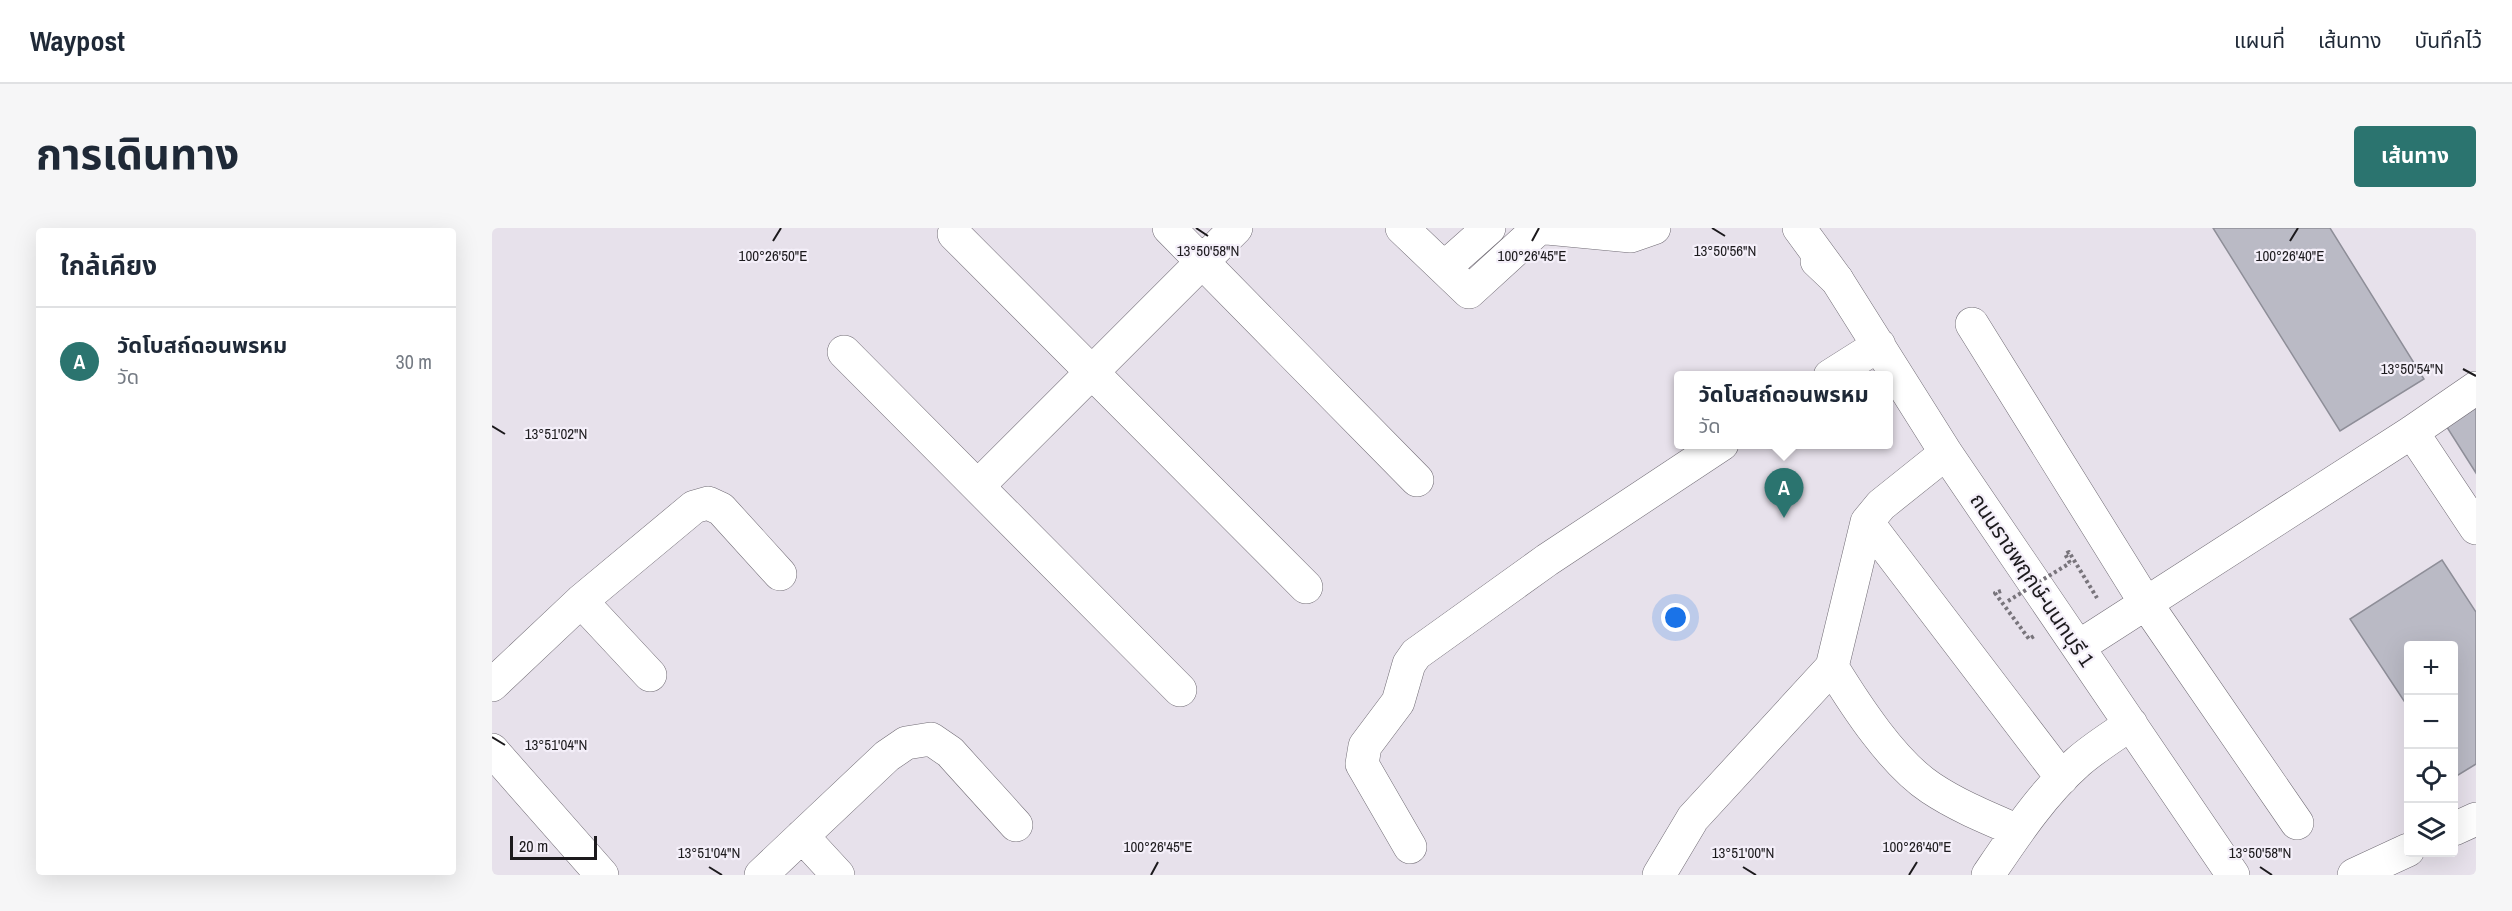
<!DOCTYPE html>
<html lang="th">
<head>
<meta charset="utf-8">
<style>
	:root { --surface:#fff; --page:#f6f6f7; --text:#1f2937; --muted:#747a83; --line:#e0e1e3; --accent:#2b746f }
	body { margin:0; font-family:"Archivo Narrow","Noto Sans Thai",sans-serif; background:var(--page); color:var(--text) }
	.controls { position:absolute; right:18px; bottom:18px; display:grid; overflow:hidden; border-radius:6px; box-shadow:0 6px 24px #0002 }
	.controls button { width:54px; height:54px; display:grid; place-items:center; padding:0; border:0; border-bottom:2px solid var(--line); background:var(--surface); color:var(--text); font:30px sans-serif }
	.scale { position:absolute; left:18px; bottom:15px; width:87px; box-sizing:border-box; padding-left:6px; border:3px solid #1c1a1d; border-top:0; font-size:16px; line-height:21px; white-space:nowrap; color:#1c1a1d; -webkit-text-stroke:4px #f4eff9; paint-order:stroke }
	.you { position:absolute; left:1184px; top:390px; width:21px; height:21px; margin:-15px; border:4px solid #fff; border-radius:50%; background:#1a73e8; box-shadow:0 0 0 9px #1a73e833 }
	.badge { display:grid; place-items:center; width:39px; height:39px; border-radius:50%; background:var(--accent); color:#fff; font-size:20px; font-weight:700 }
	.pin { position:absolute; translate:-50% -50px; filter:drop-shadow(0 2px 3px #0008) }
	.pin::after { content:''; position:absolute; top:32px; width:21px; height:18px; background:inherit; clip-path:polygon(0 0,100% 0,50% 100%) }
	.popup { position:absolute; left:1182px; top:143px; width:219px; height:78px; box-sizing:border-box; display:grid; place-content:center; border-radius:6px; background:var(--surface); filter:drop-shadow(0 2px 4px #0005); font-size:20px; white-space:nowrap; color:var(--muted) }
	.popup b { font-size:22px; color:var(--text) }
	.popup::after { content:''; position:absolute; left:50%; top:100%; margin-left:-12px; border:12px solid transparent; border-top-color:var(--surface) }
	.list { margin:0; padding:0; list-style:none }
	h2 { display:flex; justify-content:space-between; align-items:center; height:78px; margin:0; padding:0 24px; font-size:26px }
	h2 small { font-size:20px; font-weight:400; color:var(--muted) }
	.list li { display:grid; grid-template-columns:39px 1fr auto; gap:18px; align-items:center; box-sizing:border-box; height:108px; padding:0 24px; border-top:2px solid var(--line) }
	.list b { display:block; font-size:22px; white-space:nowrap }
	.list p { margin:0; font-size:20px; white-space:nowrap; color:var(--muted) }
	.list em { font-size:20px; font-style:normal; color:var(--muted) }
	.icon { flex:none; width:33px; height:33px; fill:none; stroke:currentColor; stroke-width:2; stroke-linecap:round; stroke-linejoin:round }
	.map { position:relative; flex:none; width:1984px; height:647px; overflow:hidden; border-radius:6px }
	header { display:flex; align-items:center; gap:36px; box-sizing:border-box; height:84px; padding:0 30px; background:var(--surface); border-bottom:2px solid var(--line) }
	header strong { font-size:28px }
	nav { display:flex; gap:33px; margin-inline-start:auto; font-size:21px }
	.intro { display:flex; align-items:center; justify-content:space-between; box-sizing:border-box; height:144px; padding:0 36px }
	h1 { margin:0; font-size:42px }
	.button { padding:15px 27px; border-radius:6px; background:var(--accent); color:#fff; font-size:21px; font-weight:700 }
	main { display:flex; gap:36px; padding:0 36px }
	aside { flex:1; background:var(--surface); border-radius:6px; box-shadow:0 6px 24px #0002 }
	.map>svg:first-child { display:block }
	.building { fill:#babac5; stroke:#8e8e98; stroke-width:1.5 }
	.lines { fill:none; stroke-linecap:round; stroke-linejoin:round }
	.minor-casing { stroke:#716c75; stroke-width:34 }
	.major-casing { stroke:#716c75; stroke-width:34 }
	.path { stroke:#78747b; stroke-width:4; stroke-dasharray:3 3; stroke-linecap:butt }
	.minor { stroke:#fff; stroke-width:33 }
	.major { stroke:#fff; stroke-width:33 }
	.path-bridge { stroke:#78747b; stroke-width:4; stroke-dasharray:3 3; stroke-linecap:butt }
	.ticks { fill:none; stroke:#1c1a1d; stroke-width:2 }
	.labels { text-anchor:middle; stroke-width:4.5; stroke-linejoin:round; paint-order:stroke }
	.street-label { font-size:21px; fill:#1c1a1d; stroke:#f4eff9 }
	.ticks-label { font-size:15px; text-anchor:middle; fill:#1c1a1d; stroke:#f4eff9; stroke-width:4.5; stroke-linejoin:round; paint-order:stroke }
</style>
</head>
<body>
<header>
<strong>Waypost</strong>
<nav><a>แผนที่</a><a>เส้นทาง</a><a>บันทึกไว้</a></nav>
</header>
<div class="intro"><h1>การเดินทาง</h1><a class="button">เส้นทาง</a></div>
<main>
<aside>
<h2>ใกล้เคียง<small></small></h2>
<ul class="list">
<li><span class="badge">A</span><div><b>วัดโบสถ์ดอนพรหม</b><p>วัด</p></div><em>30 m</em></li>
</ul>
</aside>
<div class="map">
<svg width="1984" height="647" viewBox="0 0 1984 647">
	<rect width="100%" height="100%" fill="#e7e1eb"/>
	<path class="building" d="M1721 0H1838L1932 151 1848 203Z
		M1984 172V245L1951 193Z
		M1950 332 1984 384V536L1963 549 1962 418H1916V479L1858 391Z"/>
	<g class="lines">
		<g class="minor-casing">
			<path id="minor" d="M677 0 925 252
				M910 0 977 64 1047 0
				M1055 0 1139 8 1162 0
				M462 6 814 359
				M1325 33 1345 52 1454 225 1741 647
				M952 40 997 0
				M1480 96 1653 374 1805 595
				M352 124 688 462
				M1338 148 1387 117
				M1920 204 1984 300
				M1454 225 1389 277 1375 294 1340 439C1364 478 1401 535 1439 560 1466 578 1496 590 1526 603
				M486 258 744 0
				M1375 294 1570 550
				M89 373 158 447
				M1586 419 1920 204 1984 160
				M0 457 89 373 202 279 216 275 229 281 288 346
				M0 522 110 647
				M1962 601 1984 591
				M310 608 346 647
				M918 619 870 536 873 518 906 474 917 436 924 426 1055 332 1230 216
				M269 647 395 528 414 515 439 511 458 524 524 597
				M1167 647 1201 590 1340 439
				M1496 647C1523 607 1550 566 1586 534 1602 520 1621 508 1639 496
				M1862 647 1916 622"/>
		</g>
		<g class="major-casing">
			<path id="major" d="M1307 0 1345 52"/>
		</g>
		<path class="path" d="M1578 335 1573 326 1577 324 1605 370
			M1509 363 1503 365 1537 411 1542 408"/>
		<use href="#minor" class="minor"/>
		<use href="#major" class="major"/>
		<path class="path-bridge" d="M1516 373 1578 335"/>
	</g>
	<path class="ticks" d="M704 0 716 8M1220 0 1233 8M281 13 289 0M1040 13 1047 0M1798 13 1806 0M1971 141 1984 148M0 198 13 206M0 509 13 517M217 639 230 647M1251 639 1264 647M1768 639 1780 647M659 647 666 634M1417 647 1425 634"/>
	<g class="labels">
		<g class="street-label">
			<text transform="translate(1540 352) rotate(56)" y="7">ถนนราชพฤกษ์-นนทบุรี 1</text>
		</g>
	</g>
	<g class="ticks-label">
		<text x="716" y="28">13°50'58"N</text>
		<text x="1233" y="28">13°50'56"N</text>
		<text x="1798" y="33">100°26'40"E</text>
		<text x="281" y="33">100°26'50"E</text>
		<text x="1040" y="33">100°26'45"E</text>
		<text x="1920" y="146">13°50'54"N</text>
		<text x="64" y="211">13°51'02"N</text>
		<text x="64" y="522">13°51'04"N</text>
		<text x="666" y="624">100°26'45"E</text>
		<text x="1425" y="624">100°26'40"E</text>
		<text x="217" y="630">13°51'04"N</text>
		<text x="1251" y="630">13°51'00"N</text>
		<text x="1768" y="630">13°50'58"N</text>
	</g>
</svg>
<div class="controls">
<button>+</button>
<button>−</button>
<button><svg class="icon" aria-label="locate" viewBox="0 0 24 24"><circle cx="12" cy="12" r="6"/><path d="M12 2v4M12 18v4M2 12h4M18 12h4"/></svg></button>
<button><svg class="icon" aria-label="layers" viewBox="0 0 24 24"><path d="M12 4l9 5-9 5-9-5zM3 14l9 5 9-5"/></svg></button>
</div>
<div class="scale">20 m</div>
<div class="you"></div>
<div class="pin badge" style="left:1292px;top:290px">A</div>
<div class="popup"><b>วัดโบสถ์ดอนพรหม</b>วัด</div>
</div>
</main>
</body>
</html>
